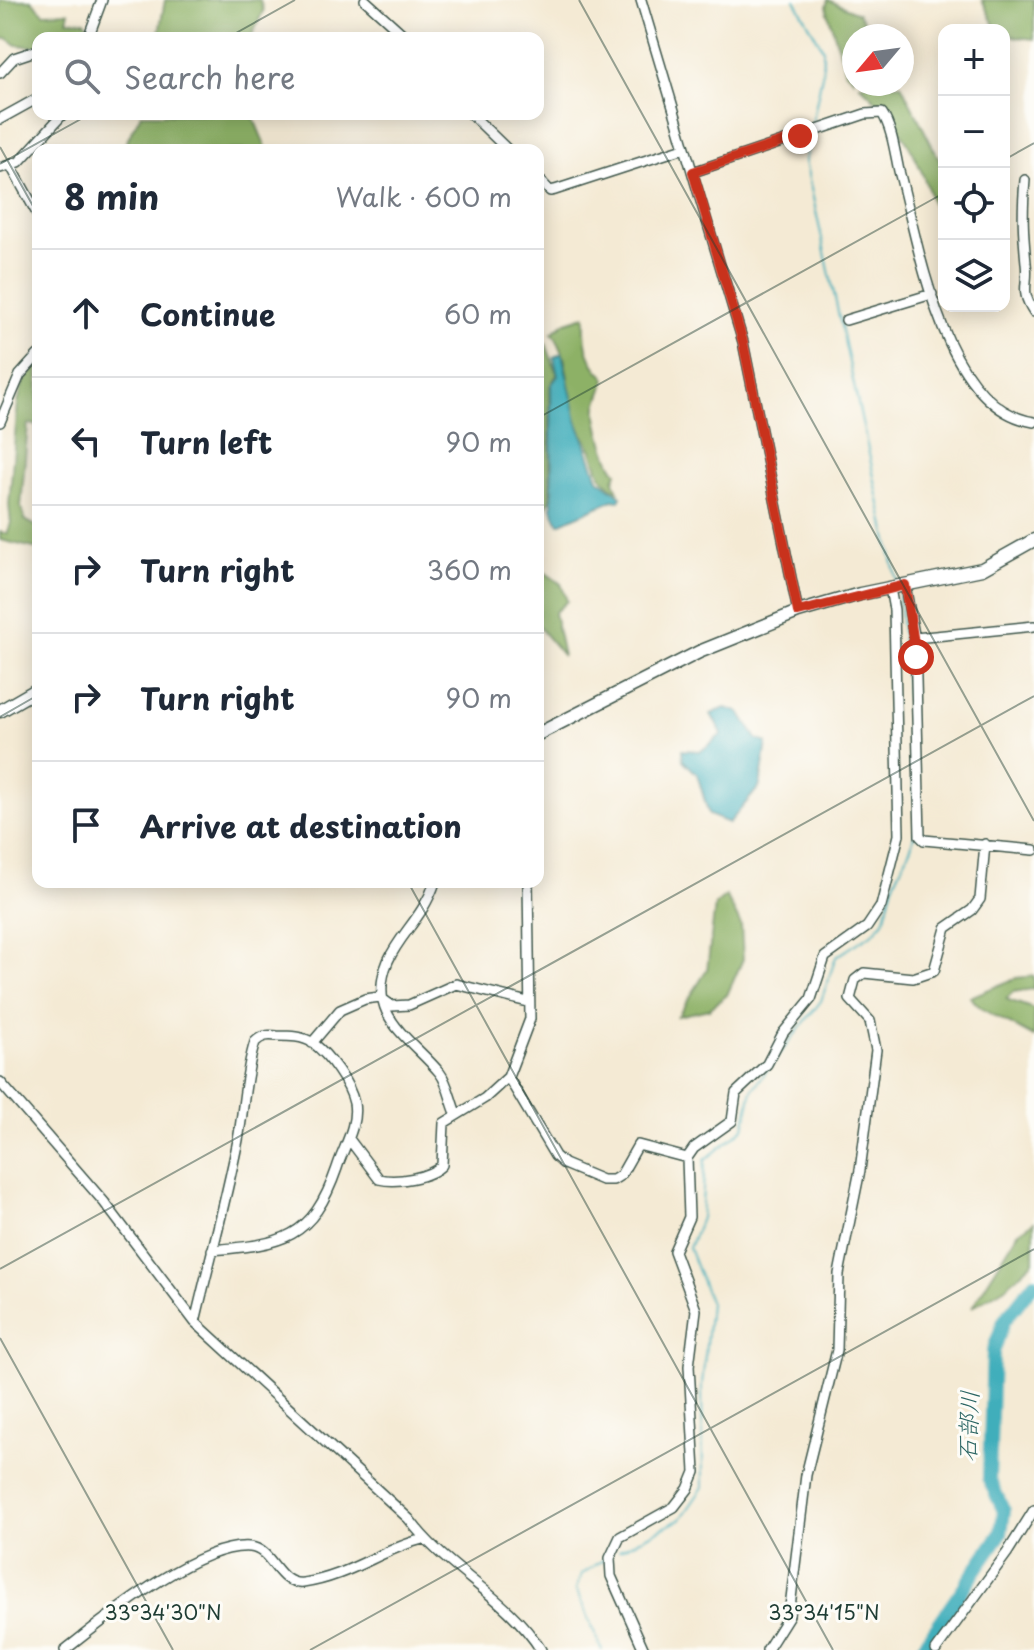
<!DOCTYPE html>
<html lang="en">
<head>
<meta charset="utf-8">
<style>
	:root { --surface:#fff; --page:#f6f6f7; --text:#1f2937; --muted:#747a83; --line:#e0e1e3 }
	body { margin:0; font-family:"Playpen Sans","Klee One",sans-serif; background:var(--page); color:var(--text) }
	.controls { position:absolute; right:24px; top:24px; display:grid; overflow:hidden; border-radius:16px; box-shadow:0 4px 20px #0003 }
	.controls button { width:72px; height:72px; display:grid; place-items:center; padding:0; border:0; border-bottom:2px solid var(--line); background:var(--surface); color:var(--text); font:40px sans-serif }
	.compass { position:absolute; left:842px; top:24px; width:72px; height:72px; border-radius:50%; background:var(--surface); box-shadow:0 4px 20px #0003; rotate:241deg }
	.stop { position:absolute; width:24px; height:24px; margin:-18px; border:6px solid #c8321e; border-radius:50%; background:#fff }
	.stop.end { background:#c8321e; border-color:#fff; box-shadow:0 2px 8px #0008 }
	.list { margin:0; padding:0; list-style:none }
	h2 { display:flex; justify-content:space-between; align-items:center; height:104px; margin:0; padding:0 32px; font-size:34px }
	h2 small { font-size:26px; font-weight:400; color:var(--muted) }
	.list li { display:grid; grid-template-columns:52px 1fr auto; gap:24px; align-items:center; box-sizing:border-box; height:128px; padding:0 32px; border-top:2px solid var(--line) }
	.list b { display:block; font-size:30px; white-space:nowrap }
	.list em { font-size:26px; font-style:normal; color:var(--muted) }
	.icon { flex:none; width:44px; height:44px; fill:none; stroke:currentColor; stroke-width:2; stroke-linecap:round; stroke-linejoin:round }
	.map { position:relative; flex:none; width:1034px; height:1650px; overflow:hidden }
	.search { position:absolute; background:var(--surface); box-shadow:0 4px 20px #0003; left:32px; top:32px; width:512px; height:88px; display:flex; align-items:center; gap:20px; box-sizing:border-box; padding:0 28px; border-radius:16px; color:var(--muted); font-size:30px }
	.panel { position:absolute; background:var(--surface); box-shadow:0 4px 20px #0003; left:32px; top:144px; width:512px; height:744px; border-radius:16px }
	.map>svg:first-child { display:block }
	.forest { fill:#8db166; stroke:#56774d; stroke-width:2 }
	.water { fill:#3faebb; stroke:#2f7678; stroke-width:2 }
	.lines { fill:none; stroke-linecap:round; stroke-linejoin:round }
	.stream { stroke:#3faebb; stroke-width:2 }
	.river { stroke:#3faebb; stroke-width:14 }
	.minor-casing { stroke:#3f574c; stroke-width:12 }
	.tertiary-casing { stroke:#3f574c; stroke-width:15 }
	.minor { stroke:#fff; stroke-width:9 }
	.tertiary { stroke:#fff; stroke-width:12 }
	.route { stroke:#c8321e; stroke-width:10 }
	.ticks { fill:none; stroke:#1f3d34; stroke-width:2; stroke-opacity:0.45 }
	.labels { text-anchor:middle; stroke-width:6; stroke-linejoin:round; paint-order:stroke }
	.water-label { font-size:24px; font-style:italic; fill:#2a6563; stroke:#fdfcf7 }
	.ticks-label { font-size:20px; text-anchor:middle; fill:#1f3d34; stroke:#fdfcf7; stroke-width:6; stroke-linejoin:round; paint-order:stroke }
</style>
</head>
<body>
<div class="map">
<svg width="1034" height="1650" viewBox="0 0 1034 1650">
	<rect width="100%" height="100%" fill="#fdfcf7"/>
	<filter id="ink" filterUnits="userSpaceOnUse"><feTurbulence type="fractalNoise" baseFrequency=".0125" numOctaves="2"/><feDisplacementMap in="SourceGraphic" scale="16" xChannelSelector="R" yChannelSelector="G"/><feConvolveMatrix kernelMatrix="1 2 1 2 8 2 1 2 1" color-interpolation-filters="sRGB"/></filter>
	<filter id="wash" filterUnits="userSpaceOnUse"><feTurbulence type="fractalNoise" baseFrequency=".006" numOctaves="4" result="noise"/><feDisplacementMap in="SourceGraphic" scale="32" xChannelSelector="R" yChannelSelector="G"/><feGaussianBlur stdDeviation="1.8" result="paint"/><feColorMatrix in="noise" values="0 0 0 0 0 0 0 0 0 0 0 0 0 0 0 0 0 1.4 0 .05"/><feComposite in="paint" operator="in"/></filter>
	<g filter="url(#wash)">
		<rect width="100%" height="100%" fill="#f4ead4"/>
		<path class="forest" d="M0 0H31L44 13 69 12 67 20 85 21 89 31 81 38H38V47L17 45 7 38 0 40Z
			M165 0H260L263 11 251 38H158Z
			M828 0 858 13 872 36H854V79L846 72 826 7Z
			M982 0H1034V39L1016 37 996 29Z
			M859 84H901L944 169V255C931 184 914 134 859 84Z
			M141 114H252L267 150H122Z
			M585 316C584 340 586 361 605 377 605 390 599 395 597 407 595 420 608 464 617 472L614 481 618 491C599 480 599 471 592 451 587 439 578 429 575 417 567 390 570 354 552 333L566 322Z
			M538 342 546 344 557 374 550 386V501L538 518Z
			M38 362V431L36 425 28 424 21 507 25 520 38 527V549L0 540V532L7 534 11 523 9 505 18 402 23 383Z
			M538 541 544 554 543 571 561 584 567 601 554 613 563 656 538 626Z
			M726 896 741 925 743 959 727 995 709 1009 678 1016 707 970 715 905Z
			M1034 976V989L1013 992 1006 999 1034 1009V1037L982 1009 970 997 1016 978Z
			M1034 1222V1261L1007 1286 972 1307 1018 1233Z"/>
		<path class="water" d="M562 353 577 420 598 479 621 496 619 501 613 500 559 524 552 509 551 385 558 376 554 357Z
			M725 708 740 712 757 739 767 743 760 786 729 823 709 815 697 774 683 760 682 750 701 751 722 734 711 714Z"/>
		<g class="lines">
			<path class="stream" d="M795 0 823 49V70L811 129
				M810 135 805 161 897 582
				M899 593 915 802
				M772 1064 821 1001 836 957 873 933 884 921 893 885 911 847 916 828
				M619 1550 681 1519 703 1487 702 1386 710 1303 689 1248 701 1218 705 1160 744 1128 752 1090 768 1069
				M602 1650 576 1589 582 1574 607 1557"/>
			<path class="river" d="M921 1650 1001 1533 1004 1511 989 1479 993 1352 1004 1321 1034 1283"/>
		</g>
	</g>
	<g filter="url(#ink)">
		<g class="lines">
			<g class="minor-casing">
				<path id="minor" d="M365 0 407 38
					M641 0 743 342 798 612
					M88 38 102 0
					M0 73 14 58 38 50
					M471 114 508 150
					M0 119 38 98
					M11 166 38 215
					M0 168 19 162 63 114
					M693 172 865 114 882 113C892 128 895 153 899 171 919 244 942 408 1034 422
					M538 178 550 191 555 190 684 148
					M1025 180C1022 214 1023 231 1026 263 1029 287 1019 289 1034 312
					M846 320 932 294
					M0 422 20 375 38 355
					M905 585 915 640 920 836 924 840 1034 850
					M915 638 1034 626
					M435 882C424 916 400 934 388 961 365 1016 410 1037 440 1073 448 1083 451 1102 456 1113
					M312 1043 340 1010 365 999 380 997 392 1006 409 1005 456 984 528 1002
					M508 1077 555 1156 564 1164 602 1180H613L621 1175 638 1145 687 1158
					M0 1082 104 1202 195 1322 409 1519C446 1570 506 1595 541 1650
					M349 1139 379 1179C396 1183 430 1178 442 1165L444 1123 485 1098 508 1077 530 1019 528 882
					M195 1322C209 1262 226 1201 238 1140 244 1108 245 1073 255 1042 262 1035 268 1035 277 1036 289 1036 303 1036 313 1043 329 1055 350 1084 354 1103 358 1126 343 1148 337 1168 312 1240 283 1244 212 1250
					M65 1650C106 1618 197 1543 250 1547 273 1549 277 1586 303 1583 348 1577 382 1549 423 1539
					M644 1650 611 1576 610 1558 620 1537 674 1507 688 1489 695 1472 689 1366 696 1310 674 1251 689 1217 687 1158 694 1148 732 1121 736 1093 767 1064 783 1033 811 999 825 957 867 927 881 906 899 835 894 610 890 588
					M767 1650 789 1615 806 1475 837 1350 839 1274 860 1170 876 1050 870 1021 850 999 855 980 864 973 913 978 934 971 946 928 972 910 980 899 985 844
					M936 1650 1007 1553 1034 1510"/>
			</g>
			<g class="tertiary-casing">
				<path id="tertiary" d="M0 711 38 689
					M538 734 699 652 798 612 860 594 982 569 1034 540"/>
			</g>
			<use href="#minor" class="minor"/>
			<use href="#tertiary" class="tertiary"/>
		</g>
	</g>
	<g class="lines" filter="url(#ink)">
		<path class="route" d="M800 136 693 172 743 342 798 612 905 585 916 657"/>
	</g>
	<path class="ticks" d="M579 0 1034 821M227 38 295 0M0 147 38 215M1004 160 1034 143M0 164 90 114M538 418 944 193M0 717 38 695M408 882 833 1650M0 1269 1034 696M0 1338 173 1650M310 1650 1034 1249"/>
	<g class="labels">
		<g class="water-label">
			<text transform="translate(969 1426) rotate(-88)" y="8">石部川</text>
		</g>
	</g>
	<g class="ticks-label">
		<text x="163" y="1620">33°34'30"N</text>
		<text x="824" y="1620">33°34'15"N</text>
	</g>
</svg>
<div class="controls">
<button>+</button>
<button>−</button>
<button><svg class="icon" aria-label="locate" viewBox="0 0 24 24"><circle cx="12" cy="12" r="6"/><path d="M12 2v4M12 18v4M2 12h4M18 12h4"/></svg></button>
<button><svg class="icon" aria-label="layers" viewBox="0 0 24 24"><path d="M12 4l9 5-9 5-9-5zM3 14l9 5 9-5"/></svg></button>
</div>
<svg class="compass" viewBox="-18 -18 36 36"><path d="M0-13l5 13h-10z" fill="#e53935"/><path d="M0 13l5-13h-10z" fill="#747a83"/></svg>
<div class="stop" style="left:916px;top:657px"></div>
<div class="stop end" style="left:800px;top:136px"></div>
<div class="search"><svg class="icon" aria-label="search" viewBox="0 0 24 24"><circle cx="10" cy="10" r="6"/><path d="M15 15l6 6"/></svg>Search here</div>
<section class="panel">
<h2>8 min<small>Walk · 600 m</small></h2>
<ul class="list">
<li><svg class="icon" aria-label="ahead" viewBox="0 0 24 24"><path d="M12 20V5M6 11l6-6 6 6"/></svg><div><b>Continue</b></div><em>60 m</em></li>
<li><svg class="icon" aria-label="left" viewBox="0 0 24 24"><path d="M17 20v-9H6M10 6l-5 5 5 5"/></svg><div><b>Turn left</b></div><em>90 m</em></li>
<li><svg class="icon" aria-label="right" viewBox="0 0 24 24"><path d="M7 20v-9h11M14 6l5 5-5 5"/></svg><div><b>Turn right</b></div><em>360 m</em></li>
<li><svg class="icon" aria-label="right" viewBox="0 0 24 24"><path d="M7 20v-9h11M14 6l5 5-5 5"/></svg><div><b>Turn right</b></div><em>90 m</em></li>
<li><svg class="icon" aria-label="arrive" viewBox="0 0 24 24"><path d="M6 21V4h12l-3 4 3 4H6"/></svg><div><b>Arrive at destination</b></div></li>
</ul>
</section>
</div>
</body>
</html>
